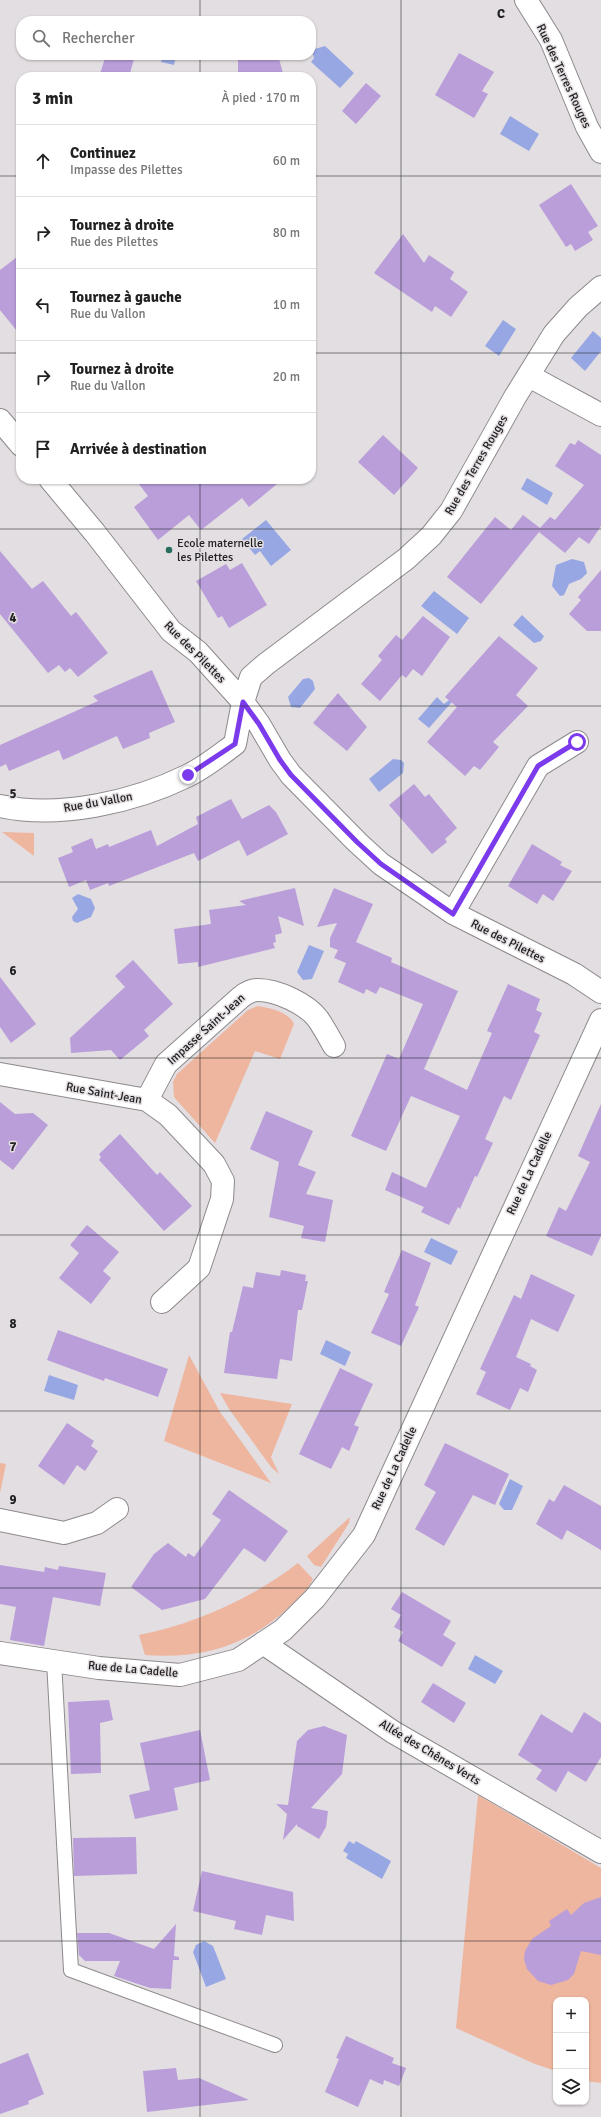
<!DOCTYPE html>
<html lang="fr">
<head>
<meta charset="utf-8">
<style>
	:root { --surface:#fff; --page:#f6f6f6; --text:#222; --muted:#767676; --line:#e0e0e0 }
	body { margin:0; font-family:Signika,sans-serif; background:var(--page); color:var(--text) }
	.controls { position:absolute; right:12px; bottom:12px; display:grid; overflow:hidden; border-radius:8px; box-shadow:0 1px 3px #0004 }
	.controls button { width:36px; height:36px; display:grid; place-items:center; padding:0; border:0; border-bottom:1px solid var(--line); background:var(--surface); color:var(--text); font:20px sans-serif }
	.stop { position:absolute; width:12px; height:12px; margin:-9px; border:3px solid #7c3aed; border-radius:50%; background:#fff }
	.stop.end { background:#7c3aed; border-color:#fff; box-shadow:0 1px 4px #0008 }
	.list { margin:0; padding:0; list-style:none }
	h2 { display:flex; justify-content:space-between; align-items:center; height:52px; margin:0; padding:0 16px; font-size:17px }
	h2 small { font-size:13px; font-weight:400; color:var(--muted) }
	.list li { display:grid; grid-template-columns:26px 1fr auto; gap:12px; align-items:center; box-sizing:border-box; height:72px; padding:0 16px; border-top:1px solid var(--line) }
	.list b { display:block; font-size:15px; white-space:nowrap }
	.list p { margin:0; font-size:13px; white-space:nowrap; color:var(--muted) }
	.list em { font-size:13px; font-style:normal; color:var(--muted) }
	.icon { flex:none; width:22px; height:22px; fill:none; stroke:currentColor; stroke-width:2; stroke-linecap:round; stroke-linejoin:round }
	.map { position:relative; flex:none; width:601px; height:2117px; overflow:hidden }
	.search { position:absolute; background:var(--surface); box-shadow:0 1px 3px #0004; left:16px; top:16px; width:300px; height:44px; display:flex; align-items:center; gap:10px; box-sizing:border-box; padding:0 14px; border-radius:16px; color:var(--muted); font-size:15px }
	.panel { position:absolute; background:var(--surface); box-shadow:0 1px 3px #0004; left:16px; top:72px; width:300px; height:412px; border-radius:16px }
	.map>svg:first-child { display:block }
	.green { fill:#eeb59f }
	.water { fill:#97a7e4 }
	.building { fill:#b99eda }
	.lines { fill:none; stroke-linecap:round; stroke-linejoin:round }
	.lane-casing { stroke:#8d898c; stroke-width:16 }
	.street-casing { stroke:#8d898c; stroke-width:24 }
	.lane { stroke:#fff; stroke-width:14 }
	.street { stroke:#fff; stroke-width:22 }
	.route { stroke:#7c3aed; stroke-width:5 }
	.grid { fill:none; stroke:#222022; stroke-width:1; stroke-opacity:0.55 }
	.poi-dot { fill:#286c5d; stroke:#e3dee1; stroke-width:1.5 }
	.labels { text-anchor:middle; stroke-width:3; stroke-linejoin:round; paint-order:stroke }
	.street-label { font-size:12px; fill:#222022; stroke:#e3dee1 }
	.poi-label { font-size:12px; fill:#222022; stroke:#e3dee1; text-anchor:start }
	.grid-label { font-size:13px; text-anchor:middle; font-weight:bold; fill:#222022; stroke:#e3dee1; stroke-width:3; stroke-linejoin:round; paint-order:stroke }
</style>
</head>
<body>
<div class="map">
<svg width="601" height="2117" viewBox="0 0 601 2117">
	<rect width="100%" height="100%" fill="#e3dee1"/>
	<path class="green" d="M2 832 34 833V856Z
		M258 1006C270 1008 289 1012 294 1024L280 1059 255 1051 215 1143 174 1097 173 1082 177 1074 248 1010Z
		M189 1355 220 1412 271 1483 164 1441Z
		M220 1393 292 1404 271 1457 279 1474 271 1467 229 1409Z
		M0 1463 6 1464 0 1493Z
		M350 1517 349 1523 321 1567 314 1565 307 1556Z
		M298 1563 313 1579C307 1591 298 1598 289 1607 248 1646 201 1659 145 1655L139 1635C195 1624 253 1598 298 1563Z
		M478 1795 601 1868V2083L586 2081V2000H556V2071L535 2064 456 2028Z"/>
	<path class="water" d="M325 46 354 73 340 88 311 62 314 58 313 54 315 49Z
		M163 55H176L174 65 161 62Z
		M510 116 539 134 529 151 500 134Z
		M503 320 516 329 499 356 485 346Z
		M593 331 601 338V351L585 371 571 358Z
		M527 478 553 493 547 505 521 489Z
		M266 520 291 550 271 566 260 551 255 555 242 539Z
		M572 559 584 562 587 573 581 579 569 584 564 595 560 596 552 586 556 565Z
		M434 591 469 618 457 634 421 606Z
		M522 615 544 636 541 641 534 643 513 625Z
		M309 678 313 681 315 689 300 708 291 707 288 697 303 679Z
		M437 697 444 704 449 700 452 702 429 728 418 719Z
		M393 759 401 760 404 763 403 773 379 792 369 779Z
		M78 894 91 899 95 908 91 917 77 923 73 921 72 917 78 909 72 898Z
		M309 945 324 951 312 979 303 980 297 972Z
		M431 1238 458 1251 451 1265 424 1252Z
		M326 1340 351 1352 345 1366 320 1354Z
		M49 1375 78 1385 74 1400 44 1391Z
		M510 1479 523 1486 512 1510H504L499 1504Z
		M475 1655 503 1671 495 1684 468 1669Z
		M349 1841 354 1844 356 1841 391 1861 382 1879 346 1858 348 1854 343 1851Z
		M204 1941 213 1946 226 1979 206 1987 193 1952 196 1945Z"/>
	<path class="building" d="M459 53 494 72 482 91 488 94 474 118 435 95Z
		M106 55H135L129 77H99Z
		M258 55H278L284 77H238V57Z
		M366 83 381 96 356 124 342 111Z
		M571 184 598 226 588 232 593 240 575 251 571 244 566 247 539 205Z
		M403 234 424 263 429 255 454 272 450 279 468 292 451 317 435 306 432 312 374 273Z
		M21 254V336L0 310V270Z
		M383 435 418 468 394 495 358 462Z
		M578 440 601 455V526L589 544 579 537 565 553 539 532 481 604 447 577 495 517 511 530 523 515 540 528 550 517 555 520 584 485 555 466 570 443 575 445Z
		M135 479H283L249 507 242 498 201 530 189 515 158 540 134 507 148 496Z
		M0 551 32 589 43 581 71 616 76 612 108 653 78 677 70 668 65 672 59 665 48 673 0 614Z
		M242 563 267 605 229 628 222 616 218 618 196 581 226 564 230 570Z
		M601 570V631H587L569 614 581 600 578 597Z
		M423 616 450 637 422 676 413 669 406 678 402 675 380 701 361 684 382 660 378 656 396 635 402 640Z
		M499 636 538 668 516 695 528 706 493 742 499 747 480 770 474 766 465 776 427 742 457 707 445 697Z
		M152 670 175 722 149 733 150 738 123 749 117 736 63 760 59 750 9 771 6 764 0 767V745L98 701 93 696Z
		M338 693 367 727 347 751 313 723Z
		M414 784 425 797 429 794 457 828 445 839 447 842 432 854 389 805Z
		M231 799 242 819 269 805 276 812 288 834 247 856 239 840 198 861 194 853 109 886 108 883 90 890 86 880 69 887 58 858 73 852 71 847 92 838 96 849 108 844 109 847 151 830 157 846 198 824 196 817Z
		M532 844 562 862 560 865 572 871 553 901 543 894 537 904 508 886Z
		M295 888 304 926 278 916 282 933 275 935 276 942 273 943 275 948 198 967V962L178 964 174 929 211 924 209 910 246 905 239 901Z
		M334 888 373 904 356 942 392 958 391 962 458 991 424 1069 467 1090 492 1033 487 1031 508 984 540 999 536 1010 542 1013 534 1032 540 1035 511 1100 504 1096 485 1139 493 1143 477 1177 475 1176 460 1209 458 1207 449 1225 421 1212 424 1207 385 1190 392 1172 426 1188 460 1116 411 1096 386 1151 351 1136 387 1054 399 1059 423 1004 380 987 376 994 366 989 364 994 338 982 346 963 334 958 338 950 330 947V938L337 923 317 927Z
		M133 960 173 1004 144 1030 149 1036 120 1060 111 1050 71 1053 70 1038 125 987 115 976Z
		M0 977 36 1024 11 1043 0 1027Z
		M0 1102 15 1114 33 1113 48 1125 13 1170 0 1160Z
		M601 1104V1236L592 1256 546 1236 559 1207 566 1211 590 1162 578 1156Z
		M266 1111 313 1131 298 1165 316 1172 306 1194 333 1200 325 1242 301 1238 304 1226 269 1217 279 1162 250 1149Z
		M120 1134 157 1175 160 1172 192 1206 164 1231 99 1160 101 1157 99 1154Z
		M87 1225 119 1252 103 1271 111 1278 91 1304 59 1278 79 1253 70 1245Z
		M402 1250 431 1263 415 1305 419 1307 401 1346 371 1333 389 1294 384 1292Z
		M281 1270 306 1275 305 1281H308L302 1310H298L292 1361 280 1359 277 1379 224 1373 230 1332H232L243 1286 253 1288 256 1272 280 1276Z
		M531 1274 575 1295 558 1332 531 1319 516 1357 531 1364 530 1366 537 1370 528 1392 520 1388 510 1410 476 1394 486 1372 480 1369 514 1295 521 1299Z
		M58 1330 168 1369 158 1397 105 1378 104 1381 47 1360Z
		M340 1368 373 1384 354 1425 359 1427 349 1451 342 1447 331 1469 299 1454Z
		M67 1423 94 1441 91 1446 98 1451 85 1471 77 1465 64 1485 38 1466Z
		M445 1443 509 1474 495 1505 473 1495 444 1546 415 1529 436 1492 424 1485Z
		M564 1485 601 1506V1550L567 1530 562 1540 536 1524 549 1499 554 1502Z
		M229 1490 288 1531 265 1562 244 1548 205 1599 162 1610 131 1587 154 1554 168 1543 186 1557 188 1553 194 1557 221 1520 212 1514Z
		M0 1565 44 1572 45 1567 58 1570 59 1566 106 1573 100 1606 53 1597 44 1646 10 1640 16 1607 0 1604Z
		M402 1592 451 1621 443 1635 456 1643 442 1667 398 1641 403 1632 394 1627 401 1615 391 1609Z
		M433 1683 466 1703 454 1723 421 1702Z
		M109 1700 113 1720 100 1723 101 1773 71 1774 68 1702Z
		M584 1712 601 1723V1757L586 1782 568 1771 556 1792 536 1779 542 1770 518 1755 541 1714 572 1733Z
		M324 1726 347 1735 342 1774 311 1808 328 1811 326 1827 319 1839 297 1826V1824L283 1840 287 1814 276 1804 288 1805 297 1741 308 1730Z
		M200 1730 210 1780 174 1788 178 1810 135 1819 129 1795 150 1790 140 1743Z
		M136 1837 137 1874 74 1876 73 1838Z
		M202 1871 293 1892 294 1921 266 1915 262 1935 234 1929 236 1921 193 1911Z
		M601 1897V1955L581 1951 574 1974 568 1980 551 1985 538 1981 527 1969 524 1959 525 1951 532 1939 551 1926 549 1921 567 1909 571 1915 584 1903Z
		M176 1924 174 1956 179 1957V1960H173L171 1989 150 1988 114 1976 120 1961H85L79 1955 77 1933H109L154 1949Z
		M346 2036 394 2058 392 2063 406 2068 399 2086 384 2080 383 2085 370 2079 358 2107 325 2092 339 2059 336 2058Z
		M28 2053 44 2094 28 2101 29 2104 0 2114V2064Z
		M176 2068 178 2080 199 2078 249 2100 147 2112 143 2071Z"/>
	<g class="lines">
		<g class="lane-casing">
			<path id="lane" d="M54 1661 71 1970 275 2045"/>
		</g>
		<g class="street-casing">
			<path id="street" d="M526 0 551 40 587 127 601 152
				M529 376 601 415
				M0 420 21 445
				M50 479 95 533 171 631 198 652 243 702 259 724 280 760 291 775 357 842 381 864 453 913 574 974 601 992
				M0 806C59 819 134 802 187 776 204 768 220 755 235 744L243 702 251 677 266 664 406 559 431 536 451 511 515 397 554 334 578 307 601 287
				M453 913 538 766 577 742
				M0 1074 147 1100 168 1115 214 1164 223 1181 222 1199 199 1268 162 1302
				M147 1100 166 1064 241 997C246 993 251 990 258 990 277 990 307 1004 318 1019 324 1028 329 1037 334 1046
				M0 1520 64 1533 97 1523 117 1509
				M263 1643 393 1732 601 1852
				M0 1653 99 1668 180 1675 238 1660 283 1630 315 1598 364 1535 601 1020"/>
		</g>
		<use href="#lane" class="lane"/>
		<use href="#street" class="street"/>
	</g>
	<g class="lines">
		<path class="route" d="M188 775 235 744 243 702 259 724 280 760 291 775 357 842 381 864 453 914 538 766 577 742"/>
	</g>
	<path class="grid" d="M200 0V21M401 0V2117M200 55V77M0 176H21M311 176H601M0 353H21M311 353H601M200 479V2117M0 529H601M0 706H601M0 882H601M0 1058H601M0 1235H601M0 1411H601M0 1588H601M0 1764H601M0 1941H601"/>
	<circle class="poi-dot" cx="169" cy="550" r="4"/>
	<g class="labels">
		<g class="street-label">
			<text transform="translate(564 76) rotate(65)" y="4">Rue des Terres Rouges</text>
			<text transform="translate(476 465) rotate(-60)" y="4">Rue des Terres Rouges</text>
			<text transform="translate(195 652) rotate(45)" y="4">Rue des Pilettes</text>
			<text transform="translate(98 802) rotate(-10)" y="4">Rue du Vallon</text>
			<text transform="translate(508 941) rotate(27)" y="4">Rue des Pilettes</text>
			<text transform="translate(206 1029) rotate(-42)" y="4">Impasse Saint-Jean</text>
			<text transform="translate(104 1093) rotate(10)" y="4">Rue Saint-Jean</text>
			<text transform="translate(529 1173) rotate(-65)" y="4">Rue de La Cadelle</text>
			<text transform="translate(394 1468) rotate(-65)" y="4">Rue de La Cadelle</text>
			<text transform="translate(133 1669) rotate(5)" y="4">Rue de La Cadelle</text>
			<text transform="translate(430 1752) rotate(31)" y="4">Allée des Chênes Verts</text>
		</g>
		<g class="poi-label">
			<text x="177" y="547">Ecole maternelle<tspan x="177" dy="14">les Pilettes</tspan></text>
		</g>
	</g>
	<g class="grid-label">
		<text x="501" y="18">C</text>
		<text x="13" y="622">4</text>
		<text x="13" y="798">5</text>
		<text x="13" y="975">6</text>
		<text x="13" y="1151">7</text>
		<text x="13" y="1328">8</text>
		<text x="13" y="1504">9</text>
	</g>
</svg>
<div class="controls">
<button>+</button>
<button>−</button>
<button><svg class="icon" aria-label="layers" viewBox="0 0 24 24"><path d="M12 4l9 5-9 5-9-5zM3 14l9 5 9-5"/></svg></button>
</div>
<div class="stop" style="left:577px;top:742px"></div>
<div class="stop end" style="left:188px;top:775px"></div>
<div class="search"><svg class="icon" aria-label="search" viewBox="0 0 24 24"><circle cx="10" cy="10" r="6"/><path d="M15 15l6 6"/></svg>Rechercher</div>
<section class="panel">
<h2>3 min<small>À pied · 170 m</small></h2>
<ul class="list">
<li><svg class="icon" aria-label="ahead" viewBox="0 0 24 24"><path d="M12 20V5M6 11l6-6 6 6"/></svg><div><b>Continuez</b><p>Impasse des Pilettes</p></div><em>60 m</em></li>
<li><svg class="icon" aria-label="right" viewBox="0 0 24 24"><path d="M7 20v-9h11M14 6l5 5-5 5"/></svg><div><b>Tournez à droite</b><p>Rue des Pilettes</p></div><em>80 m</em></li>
<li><svg class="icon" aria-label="left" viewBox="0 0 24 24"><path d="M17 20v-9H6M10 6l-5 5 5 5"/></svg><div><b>Tournez à gauche</b><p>Rue du Vallon</p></div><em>10 m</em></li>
<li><svg class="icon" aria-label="right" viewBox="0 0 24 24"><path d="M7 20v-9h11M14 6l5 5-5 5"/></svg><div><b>Tournez à droite</b><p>Rue du Vallon</p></div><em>20 m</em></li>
<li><svg class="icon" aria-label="arrive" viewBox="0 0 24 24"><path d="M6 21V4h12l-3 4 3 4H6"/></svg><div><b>Arrivée à destination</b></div></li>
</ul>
</section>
</div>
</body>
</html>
